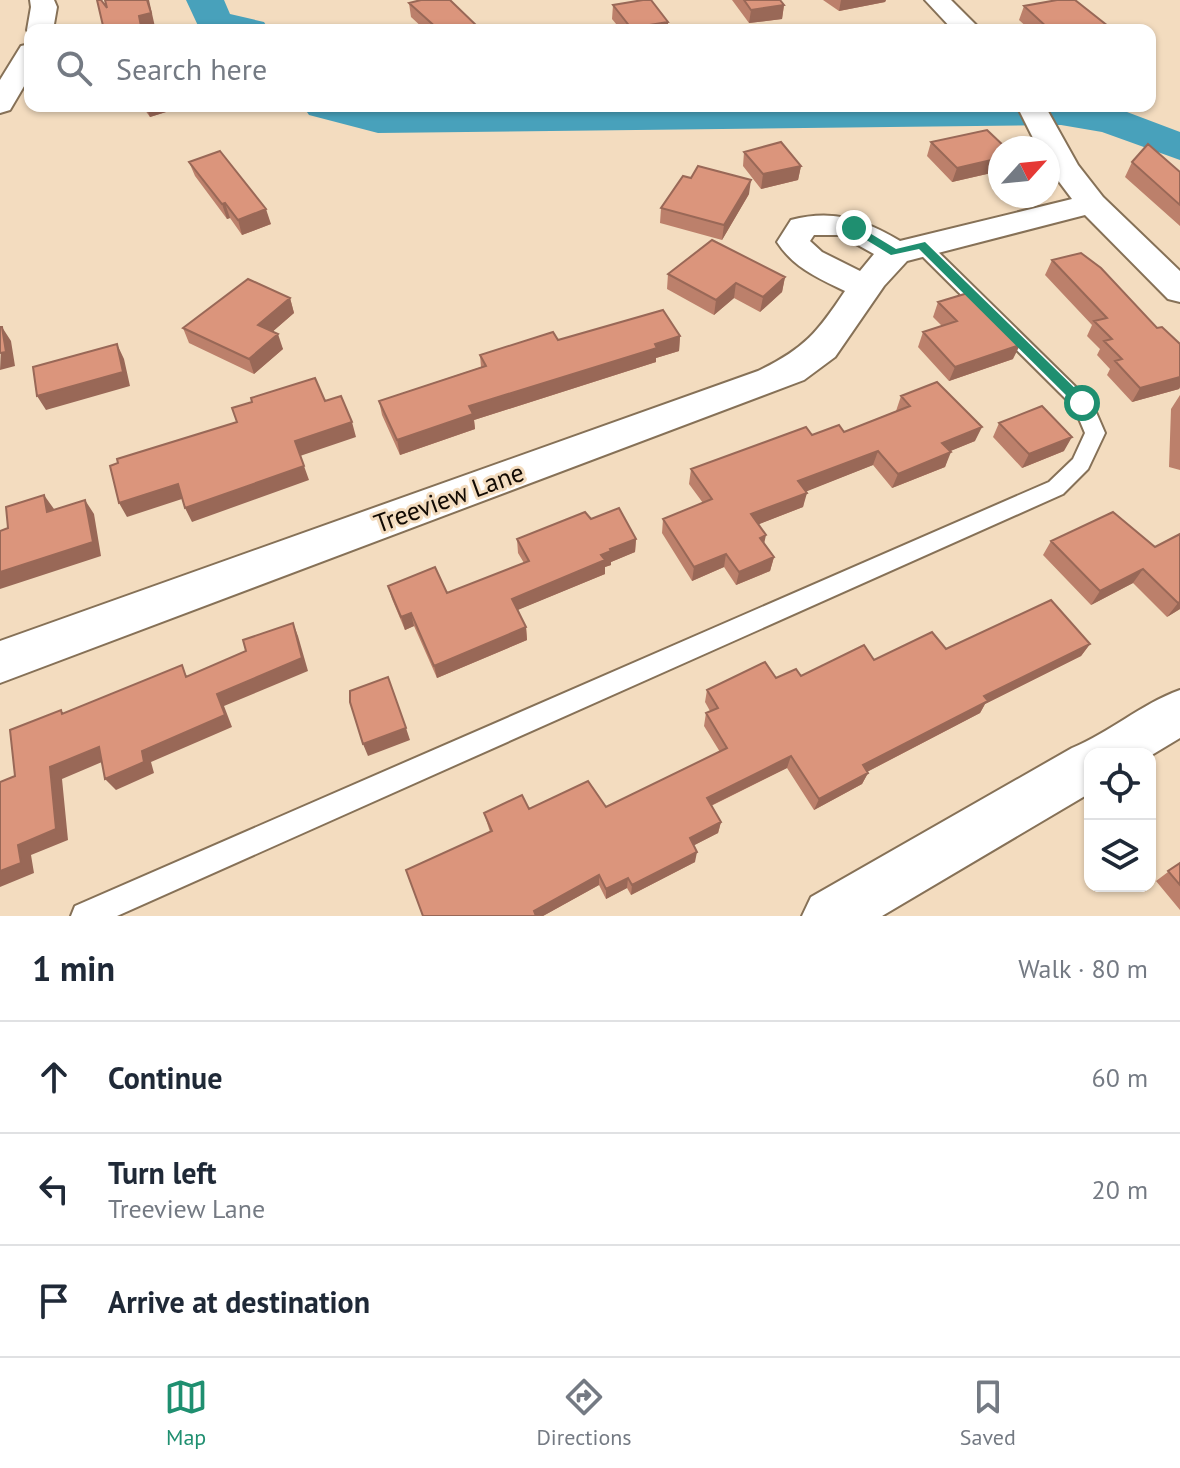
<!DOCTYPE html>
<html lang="en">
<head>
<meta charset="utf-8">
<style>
	:root { --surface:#fff; --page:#f6f6f7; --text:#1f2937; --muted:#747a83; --line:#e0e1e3; --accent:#1f8f70 }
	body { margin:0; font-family:"PT Sans",sans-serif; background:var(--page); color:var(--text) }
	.controls { position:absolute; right:24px; bottom:24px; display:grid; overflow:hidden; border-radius:16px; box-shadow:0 2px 6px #0004 }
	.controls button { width:72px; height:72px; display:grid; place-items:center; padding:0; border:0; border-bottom:2px solid var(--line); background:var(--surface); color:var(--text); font:40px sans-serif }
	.compass { position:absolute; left:988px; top:136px; width:72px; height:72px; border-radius:50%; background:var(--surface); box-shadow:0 2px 6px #0004; rotate:63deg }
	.stop { position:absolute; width:24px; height:24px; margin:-18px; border:6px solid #1f8f70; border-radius:50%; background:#fff }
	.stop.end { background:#1f8f70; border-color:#fff; box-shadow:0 2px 8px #0008 }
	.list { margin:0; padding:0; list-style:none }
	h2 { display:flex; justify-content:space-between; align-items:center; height:104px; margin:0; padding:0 32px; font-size:34px }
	h2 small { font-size:26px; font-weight:400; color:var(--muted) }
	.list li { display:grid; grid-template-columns:52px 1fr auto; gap:24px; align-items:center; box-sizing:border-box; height:112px; padding:0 32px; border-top:2px solid var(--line) }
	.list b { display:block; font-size:30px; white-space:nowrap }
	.list p { margin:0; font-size:26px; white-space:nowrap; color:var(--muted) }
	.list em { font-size:26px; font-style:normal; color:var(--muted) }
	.icon { flex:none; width:44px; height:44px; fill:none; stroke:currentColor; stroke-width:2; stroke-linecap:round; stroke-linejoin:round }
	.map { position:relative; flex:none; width:1180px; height:916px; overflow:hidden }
	.search { position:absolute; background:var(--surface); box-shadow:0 2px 6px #0004; left:24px; right:24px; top:24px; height:88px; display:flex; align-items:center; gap:20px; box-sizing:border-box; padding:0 28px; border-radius:16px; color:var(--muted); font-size:30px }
	.sheet { height:440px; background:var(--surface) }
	nav { display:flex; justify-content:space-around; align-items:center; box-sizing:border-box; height:112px; border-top:2px solid var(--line); background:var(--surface); font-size:22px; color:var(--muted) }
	nav a { display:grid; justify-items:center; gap:4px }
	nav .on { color:var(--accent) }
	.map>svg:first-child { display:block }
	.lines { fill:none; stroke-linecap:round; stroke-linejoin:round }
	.river { fill:#48a1bb; fill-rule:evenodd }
	.service-casing { stroke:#867157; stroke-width:4 }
	.minor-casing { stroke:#867157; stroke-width:4 }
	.service { fill:#fff; fill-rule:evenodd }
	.minor { fill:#fff; fill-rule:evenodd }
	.wall { fill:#bc806b }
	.shaded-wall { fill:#996857 }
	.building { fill:#db957c; stroke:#996857; stroke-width:2 }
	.route { fill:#1f8f70 }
	.labels { text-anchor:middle; stroke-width:6; stroke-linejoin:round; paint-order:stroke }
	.street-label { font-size:26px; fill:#120a03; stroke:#f3dcbf }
</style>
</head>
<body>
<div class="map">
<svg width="1180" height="916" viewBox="0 0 1180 916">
	<rect width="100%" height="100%" fill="#f3dcbf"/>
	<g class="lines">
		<path class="river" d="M186 0H224L230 14 264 22 269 30H200Z
			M303 106H1101L1127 112 1180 132V160L1102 132 1061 125 378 133 309 115Z"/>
		<g class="service-casing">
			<path id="service" d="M921 240 927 241 1092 403 1105 433 1088 469 1063 494 117 916H71L75 906 1049 482 1073 459 1085 433 1074 407 915 249 913 245Z"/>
		</g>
		<g class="minor-casing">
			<path id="minor" d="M30 0H54L57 7 53 30H30V34L27 30 31 7Z
				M925 0H951L981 30H953Z
				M30 44V76L10 110 0 113V80L21 46Z
				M1017 106H1045L1078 165 1103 197 1180 271V302L1168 299 1085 215 907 261 884 286 835 357 804 380 0 683V641L758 371C804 349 817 333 845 291 818 278 794 268 777 242L791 220C833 209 863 219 900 241L1072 199 1048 167V148H1038ZM814 235H840L874 254 860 271 822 252 810 241Z
				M1180 690V738L1150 756V754H1090V793L882 916H802L811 897 1072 748C1109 733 1141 704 1180 690Z"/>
		</g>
		<use href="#service" class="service"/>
		<use href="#minor" class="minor"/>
	</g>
	<path class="wall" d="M732 0H780L784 5 782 19 749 23Z
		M823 0H886L885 2 839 11Z
		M409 3 478 27V30H425L411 17Z
		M613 5 668 22V30H621L612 19Z
		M1024 6 1113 30H1030L1019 20Z
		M142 106H182V107L150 117Z
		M931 142 1000 158V171L952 182 927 156Z
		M744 152 801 166 798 180 761 189 743 166Z
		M189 162 271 224 242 235 230 218 227 219 195 176Z
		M1132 162 1180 172V226L1125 177Z
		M749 194 722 240 660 223 661 208Z
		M1052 260 1157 328 1180 344V387L1179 389 1132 402 1107 375 1110 369 1097 355 1100 349 1087 336 1092 325 1045 275Z
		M668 274 785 277 782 292 760 312 734 298 714 315 667 289Z
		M290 298 294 313 272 332 283 349 254 374 189 343 183 328Z
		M938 302 1013 359 949 381 918 347 923 332 942 326 933 317Z
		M680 336 679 351 656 358V362L474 420 475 429 400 455 382 415 379 401 481 367 480 355 558 340Z
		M1180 395V470L1169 467 1171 409Z
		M901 396 975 441 950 451 945 467 892 488 873 465 806 491 803 507 759 524 764 544 774 557 770 571 736 585 724 567 692 581 662 533 663 519 703 503 689 484 691 469 812 435 844 432 896 411Z
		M999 423 1064 451 1022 468 993 437Z
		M591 519 636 539 635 552 611 562V565L605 567V574L517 610 526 627 527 640 437 678 414 626 405 630 392 599 388 586 447 593 524 563 518 553 517 539Z
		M1180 534V609L1167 617 1133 583 1091 605 1043 555 1051 541 1155 547Z
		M1090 644 1081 656 985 704 980 713 867 772 868 773 862 784 814 810 787 768 711 806 721 822 718 833 694 845 695 862 631 895 627 888 606 899 599 885 543 916H423L490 832 484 813 529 809 606 807 720 752 704 726 706 713 710 711 705 702 707 690 776 678 801 676 874 660 946 649Z
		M1180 863V910L1156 881Z"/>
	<path class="shaded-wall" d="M147 0H149L155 27 144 30H125V29L139 16Z
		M841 0H886L885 2 839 11Z
		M784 5 782 19 749 23 751 10Z
		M668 22V30H631V28Z
		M146 106H182V107L150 117Z
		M1000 158V171L952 182 957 168Z
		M801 166 798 180 761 189 763 174Z
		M751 180 749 194 722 240 724 225Z
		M225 203 230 218 227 219 222 204Z
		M266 209 271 224 242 235 238 220Z
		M785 277 782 292 760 312 763 297Z
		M736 283 734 298 714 315 716 300Z
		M290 298 294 313 263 340 258 325Z
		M2 327 11 341 15 366 0 370Z
		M278 334 283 349 254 374 249 359Z
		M680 336 679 351 656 358V362L474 420 475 429 400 455 397 440 469 406Z
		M117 344 124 359 130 386 46 410 37 396Z
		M1020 345 1013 359 949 381 955 367Z
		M1180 377V387L1179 389 1132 402 1140 388Z
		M352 422 356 437 300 456 295 441Z
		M982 427 975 441 936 457 942 443Z
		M1072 437 1064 451 1022 468 1029 454Z
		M878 451 873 465 795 496 798 481Z
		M951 452 945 467 892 488 898 474Z
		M304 466 309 480 192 522 185 508Z
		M178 484 185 498 127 517 119 503Z
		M807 493 803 507 749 528 751 514Z
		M44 495 54 509 56 526 47 512Z
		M85 500 94 514 101 556 0 589V572Z
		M766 535 763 549 760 538Z
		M636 539 635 552 611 562V565L605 567V574L513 612 512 599 601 555 610 549Z
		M726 554 724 567 692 581 694 567Z
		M774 557 770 571 736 585 739 572Z
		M1143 569 1133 583 1091 605 1100 591Z
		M1180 602V609L1167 617 1178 603Z
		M411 613 414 626 405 630 401 617Z
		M293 623 298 636 308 671 224 706 232 727 151 762 154 773 116 790 105 779 217 694Z
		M526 627 527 640 437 678 434 666Z
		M1090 644 1081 656 985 704 980 713 857 777 863 765 984 696Z
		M406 728 410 740 368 756 363 744Z
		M99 747 109 759 62 779 68 840 31 855 34 873 0 887V871L18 845 50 767Z
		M791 756 787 768 704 809 707 798Z
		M868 773 862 784 814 810 819 799Z
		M721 822 718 833 687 849 690 838Z
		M697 852 695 862 631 895 632 885Z
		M599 875V885L543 916H535L534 911Z
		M628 878 627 888 606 899V889Z"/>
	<path class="building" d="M97 0H101L107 8 105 0H147L151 13 139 16 141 26 125 29 126 30H104Z
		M421 0H450L478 27 468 30H439L409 3Z
		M643 0H651L668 22 631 28 613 5Z
		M744 0H780L784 5 751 10Z
		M1057 0H1075L1113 30H1050L1024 6Z
		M987 130 1006 148H1000V158L957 168 931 142Z
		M781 142 801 166 763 174 744 152Z
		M1148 144 1180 172V205L1132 162Z
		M220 151 266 209 238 220 225 203 222 204 189 162Z
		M698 166 751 180 724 225 661 208 683 176 691 178Z
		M712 240 785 277 763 297 736 283 716 300 668 274Z
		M1081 253 1101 268 1157 328 1162 327 1180 344V377L1140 388 1115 361 1122 359 1104 341 1112 339 1094 321 1107 318 1052 260Z
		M248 279 290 298 258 325 278 334 249 359 183 328Z
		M968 293 1020 345 955 367 923 332 957 321 938 302Z
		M663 310 680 336 655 344 657 348 469 406 473 414 397 440 379 401 486 366 480 355 553 332 558 340Z
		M0 327H2L6 352 0 353Z
		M117 344 123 372 37 396 33 367Z
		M315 378 325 401 341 396 352 422 295 441 304 466 185 508 178 484 119 503 110 466 118 463 117 459 237 422 232 408 252 402 251 398Z
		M937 382 982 427 942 443 951 452 898 474 878 451 798 481 807 493 751 514 766 535 760 538 774 557 739 572 726 554 694 567 663 519 712 499 691 469 806 427 812 435 839 425 844 432 910 406 901 396Z
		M1042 406 1072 437 1029 454 999 423Z
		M44 495 47 512 85 500 93 542 0 572V531L8 528 6 507Z
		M619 508 636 539 610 549 611 551 601 555 605 560 512 599 526 627 434 666 411 613 401 617 388 586 435 567 447 593 529 561 517 539 585 512 591 519Z
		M1113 512 1155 547 1180 534V602L1178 603 1143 569 1100 591 1051 541Z
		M1051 600 1090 644 984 696 988 701 863 765 868 773 819 799 791 756 707 798 721 822 690 838 697 852 632 885 628 878 606 889 599 875 534 911 536 916H423L406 870 492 831 484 813 522 795 529 809 588 781 606 807 727 748 706 713 718 708 707 690 765 662 776 678 796 669 801 676 864 645 874 660 932 632 946 649Z
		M293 623 302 658 217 694 225 715 142 751 144 762 105 779 99 747 50 767 56 829 18 845 21 863 0 871V782L15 776 10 730 61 710 62 714 182 665 186 677 246 651 243 640Z
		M388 677 406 728 363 744 350 702V691Z
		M1180 863V885L1168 871Z"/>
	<path class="route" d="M850 226H858L896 249 925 242 1087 400V407H1078L919 249 891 255 850 230Z"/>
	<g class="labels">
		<g class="street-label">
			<text transform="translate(449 498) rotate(-20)" y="9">Treeview Lane</text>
		</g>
	</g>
</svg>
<div class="controls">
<button><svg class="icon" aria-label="locate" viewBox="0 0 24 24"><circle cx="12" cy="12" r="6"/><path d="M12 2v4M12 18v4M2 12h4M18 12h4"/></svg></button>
<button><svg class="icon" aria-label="layers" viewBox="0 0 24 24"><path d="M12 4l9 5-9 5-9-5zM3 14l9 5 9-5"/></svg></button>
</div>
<svg class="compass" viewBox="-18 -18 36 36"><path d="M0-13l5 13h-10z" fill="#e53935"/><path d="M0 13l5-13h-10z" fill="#747a83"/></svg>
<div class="stop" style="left:1082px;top:403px"></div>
<div class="stop end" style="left:854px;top:228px"></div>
<div class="search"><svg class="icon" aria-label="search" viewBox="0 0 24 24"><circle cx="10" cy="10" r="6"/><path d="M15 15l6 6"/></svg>Search here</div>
</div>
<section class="sheet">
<h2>1 min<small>Walk · 80 m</small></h2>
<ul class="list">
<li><svg class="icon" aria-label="ahead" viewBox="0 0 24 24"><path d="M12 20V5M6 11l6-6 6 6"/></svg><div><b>Continue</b></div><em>60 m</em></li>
<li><svg class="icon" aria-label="left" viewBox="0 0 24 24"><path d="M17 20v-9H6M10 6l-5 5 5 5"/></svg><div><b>Turn left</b><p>Treeview Lane</p></div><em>20 m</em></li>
<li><svg class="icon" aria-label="arrive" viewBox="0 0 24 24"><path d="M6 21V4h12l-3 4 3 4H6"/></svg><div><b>Arrive at destination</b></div></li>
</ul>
</section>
<nav>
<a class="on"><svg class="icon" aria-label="map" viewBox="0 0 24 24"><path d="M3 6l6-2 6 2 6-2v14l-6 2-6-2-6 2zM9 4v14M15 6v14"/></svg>Map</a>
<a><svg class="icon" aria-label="directions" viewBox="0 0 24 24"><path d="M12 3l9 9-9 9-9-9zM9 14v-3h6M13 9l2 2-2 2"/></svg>Directions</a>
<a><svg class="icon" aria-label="saved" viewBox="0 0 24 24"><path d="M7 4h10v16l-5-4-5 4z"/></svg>Saved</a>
</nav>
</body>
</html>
